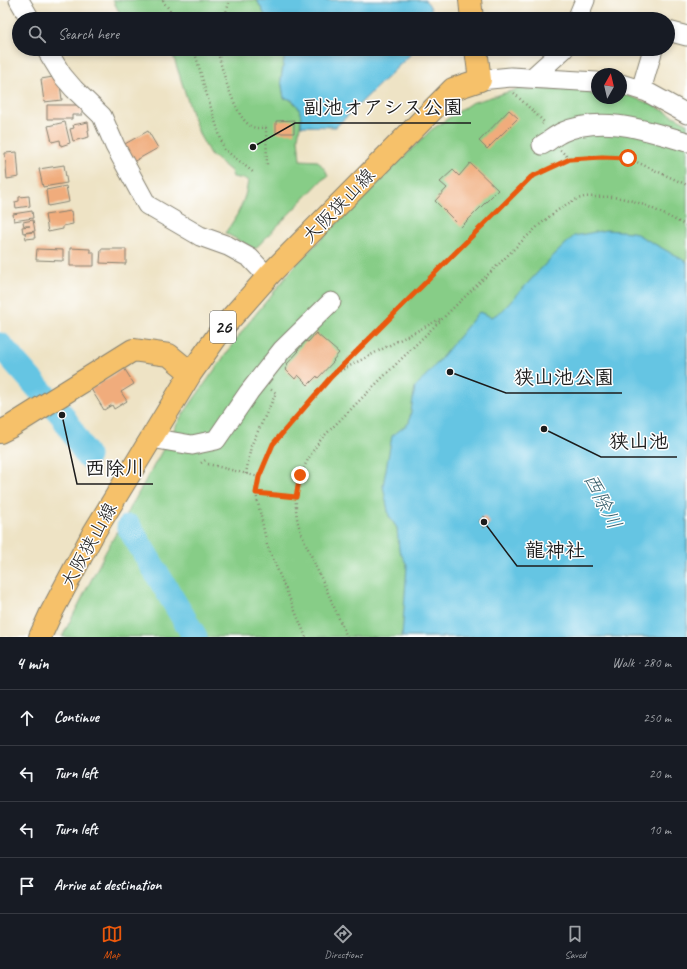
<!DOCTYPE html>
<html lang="en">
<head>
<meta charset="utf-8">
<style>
	:root { --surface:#171b24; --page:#20242c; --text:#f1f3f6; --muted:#9ea1a6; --line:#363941; --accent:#ea580c }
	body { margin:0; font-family:Caveat,"Klee One",sans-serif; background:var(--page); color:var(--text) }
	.compass { position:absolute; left:591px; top:68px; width:36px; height:36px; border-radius:50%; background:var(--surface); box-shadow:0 2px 6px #0003; rotate:8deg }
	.stop { position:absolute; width:12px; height:12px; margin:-9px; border:3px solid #ea580c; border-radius:50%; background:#fff }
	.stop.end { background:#ea580c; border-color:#fff; box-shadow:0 1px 4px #0008 }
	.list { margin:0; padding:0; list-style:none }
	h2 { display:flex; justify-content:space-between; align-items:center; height:52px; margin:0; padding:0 16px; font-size:17px }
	h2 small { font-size:13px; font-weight:400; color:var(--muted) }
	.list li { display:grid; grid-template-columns:26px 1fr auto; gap:12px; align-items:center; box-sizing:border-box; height:56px; padding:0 16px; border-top:1px solid var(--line) }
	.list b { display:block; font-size:15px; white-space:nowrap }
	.list em { font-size:13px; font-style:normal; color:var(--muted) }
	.icon { flex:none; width:22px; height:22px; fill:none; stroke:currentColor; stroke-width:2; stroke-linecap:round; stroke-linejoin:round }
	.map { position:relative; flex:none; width:687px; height:637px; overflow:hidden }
	.search { position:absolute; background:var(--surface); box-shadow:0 2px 6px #0003; left:12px; right:12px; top:12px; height:44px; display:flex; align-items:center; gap:10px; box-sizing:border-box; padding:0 14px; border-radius:22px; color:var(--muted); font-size:15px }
	.sheet { height:276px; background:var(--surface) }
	nav { display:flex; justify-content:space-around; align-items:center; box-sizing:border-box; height:56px; border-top:1px solid var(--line); background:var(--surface); font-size:11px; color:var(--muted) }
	nav a { display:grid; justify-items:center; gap:2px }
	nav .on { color:var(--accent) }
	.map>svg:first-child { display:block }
	.green { fill:#87cd87; stroke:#527452 }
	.water { fill:#65c5e3; stroke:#407080 }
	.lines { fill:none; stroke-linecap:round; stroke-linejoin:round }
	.river { stroke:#65c5e3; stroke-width:25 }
	.building { fill:#f0ac7c }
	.minor-casing { stroke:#858070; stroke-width:21 }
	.major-casing { stroke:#858070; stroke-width:24 }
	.path { stroke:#858070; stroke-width:2.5; stroke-dasharray:1 3; stroke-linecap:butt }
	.minor { stroke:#fff; stroke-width:19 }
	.major { stroke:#f6c16b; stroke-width:22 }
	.route { stroke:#ea580c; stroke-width:5 }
	.labels { text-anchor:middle; stroke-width:3; stroke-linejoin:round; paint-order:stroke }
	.shield { fill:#fff; stroke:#606060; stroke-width:1 }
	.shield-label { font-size:18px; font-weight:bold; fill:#1c1c1c }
	.street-label { font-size:19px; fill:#1c1c1c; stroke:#fff }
	.water-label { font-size:20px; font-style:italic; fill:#39606c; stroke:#fff }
	.leader { fill:none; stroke:#1c1c1c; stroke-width:1.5 }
	.callout-dot { fill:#1c1c1c; stroke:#fff; stroke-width:1.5 }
	.callout-label { font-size:20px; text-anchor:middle; font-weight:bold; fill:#1c1c1c; stroke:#fff; stroke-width:3; stroke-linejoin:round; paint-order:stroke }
</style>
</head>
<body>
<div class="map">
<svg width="687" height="637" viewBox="0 0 687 637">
	<rect width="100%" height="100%" fill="#fff"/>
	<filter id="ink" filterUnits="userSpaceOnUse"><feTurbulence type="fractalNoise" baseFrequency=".025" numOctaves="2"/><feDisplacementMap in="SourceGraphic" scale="8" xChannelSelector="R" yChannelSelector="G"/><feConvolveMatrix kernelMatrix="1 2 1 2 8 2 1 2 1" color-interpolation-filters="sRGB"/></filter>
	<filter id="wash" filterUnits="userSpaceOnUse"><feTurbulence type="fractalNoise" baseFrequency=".012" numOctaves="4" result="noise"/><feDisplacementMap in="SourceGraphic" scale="16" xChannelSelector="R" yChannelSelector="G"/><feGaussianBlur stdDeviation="0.9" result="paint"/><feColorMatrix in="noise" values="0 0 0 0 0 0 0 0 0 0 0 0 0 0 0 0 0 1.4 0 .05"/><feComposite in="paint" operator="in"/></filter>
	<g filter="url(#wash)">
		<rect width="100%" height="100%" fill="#eee3c5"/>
		<path class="green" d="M113 0H257L267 19H124L120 14Z
			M171 49H283L285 54 281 79 284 98H288L299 107 302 115 298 138 300 160 318 161 326 171 328 176 322 180 255 249 225 233C237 217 246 200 248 180L233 177 231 171 210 154 200 136 194 120Z
			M518 89H597V98H621V93L651 104 687 123V637H62L105 553 181 417 246 326 300 260 431 130 471 103Z"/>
		<path class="water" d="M257 0H425C431 6 433 11 431 19H267Z
			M283 49H416L336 127 301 126C302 114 299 99 284 98L281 79 285 54Z
			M606 230 633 232 687 262V637H402L407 565 399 550 397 528 389 516 383 486 392 436 409 423 415 387 433 368 479 312 492 317 503 310 550 259 574 236Z"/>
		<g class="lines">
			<path class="river" d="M0 345 62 415 87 456
				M129 527 195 637"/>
		</g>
		<g id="blocks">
			<path class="building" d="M59 76 62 100 44 102 41 79Z
				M47 105H82V115H72V119H47Z
				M509 110 518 118 487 149 479 141Z
				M294 120V133H276V121Z
				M65 122 70 143 61 146 60 140 52 142 48 126Z
				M88 122 89 130H88L89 137 73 141 70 129 74 128 73 125Z
				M148 131 158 148 133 162 123 145Z
				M17 152 19 177 7 179 5 153Z
				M470 163 498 190 461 227 435 201 447 188 440 182 453 170 459 176Z
				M64 165 67 183 43 187 39 169Z
				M66 186 69 202 48 206 46 190Z
				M29 196 30 206 16 208 15 202 19 201V197Z
				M32 211 33 218 14 221 13 214Z
				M71 211 73 224 63 226V229L48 232 45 215Z
				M33 220 35 231 23 233 22 227 30 226H24L23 222Z
				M34 232 35 238 26 239 25 233Z
				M70 248 90 249V252H94V266H70Z
				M37 249 63 250V261L36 260Z
				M101 249H126V264L100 263Z
				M316 333 339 353 333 360 334 361 318 378 317 376 308 385 298 375 295 379 285 369 288 365 287 364 298 352 297 351 306 341 308 342Z
				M124 368 134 384 121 392 127 401 114 409 112 405 104 410 91 389Z
				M484 516 490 523 484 528 479 521Z"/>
		</g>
	</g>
	<g filter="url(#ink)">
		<use href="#blocks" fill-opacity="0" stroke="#858070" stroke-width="1"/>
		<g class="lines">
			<g class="minor-casing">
				<path id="minor" d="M19 0 30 19
					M577 19 585 0
					M668 31 687 36
					M46 49 62 75 74 89 102 116 115 146 147 205 200 236 228 246 250 258 268 277
					M532 78 564 49
					M480 80 511 77 597 82
					M621 84 647 92 687 114
					M641 90 653 49
					M542 145C549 141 556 135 563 132 603 114 648 131 687 142
					M151 438 192 445 216 440 249 392 282 350 331 302"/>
			</g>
			<g class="major-casing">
				<path id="major" d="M470 0 472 19
					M0 432 10 427 133 350 169 355 191 373
					M40 637 50 615 93 534 191 373 225 325 271 273 453 89 480 80 476 49"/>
			</g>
			<path class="path" d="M163 0 165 4 177 19
				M224 19 230 0
				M194 49 205 89 224 149 253 172
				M218 49C219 65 235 112 246 122 252 129 258 128 266 128L267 165
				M514 93 544 122 542 124
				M560 150 570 159
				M336 373 440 319
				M201 463 207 459
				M208 464 259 477
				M246 474 251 446 276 393 270 389
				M256 493 296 497
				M306 637 267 545 256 493 259 477 273 444 332 375 531 177 570 159 602 157 628 158 687 185
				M347 637C337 614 327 590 316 567 310 551 300 535 297 518 292 487 304 462 322 438 380 380 439 321 499 264 518 245 557 204 581 198 586 196 592 197 596 197 631 194 657 211 687 226"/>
			<use href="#minor" class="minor"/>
			<use href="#major" class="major"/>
		</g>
	</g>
	<g class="lines" filter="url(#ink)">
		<path class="route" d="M300 475 296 497 256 493 259 477 273 444 330 378 531 177 570 159 602 157 628 158"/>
	</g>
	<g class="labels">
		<rect class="shield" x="210" y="311" width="26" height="32" rx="3"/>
		<g class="shield-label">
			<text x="223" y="333">26</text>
		</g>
		<g class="street-label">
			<text transform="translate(338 205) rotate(-46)" y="7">大阪狭山線</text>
			<text transform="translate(88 545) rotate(-61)" y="7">大阪狭山線</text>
		</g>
		<g class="water-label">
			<text transform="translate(603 501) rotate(63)" y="7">西除川</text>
		</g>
	</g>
	<path class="leader" d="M253 147L295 123H471M450 372L506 393H622M544 429L601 457H677M62 415L77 484H153M484 522L517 566H593"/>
	<g class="callout-dot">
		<circle cx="253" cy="147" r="4"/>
		<circle cx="450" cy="372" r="4"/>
		<circle cx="544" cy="429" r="4"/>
		<circle cx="62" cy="415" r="4"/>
		<circle cx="484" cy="522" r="4"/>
	</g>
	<g class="callout-label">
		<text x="383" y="114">副池オアシス公園</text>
		<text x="564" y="384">狭山池公園</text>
		<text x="639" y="448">狭山池</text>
		<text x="115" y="475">西除川</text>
		<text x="555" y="557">龍神社</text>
	</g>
</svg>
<svg class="compass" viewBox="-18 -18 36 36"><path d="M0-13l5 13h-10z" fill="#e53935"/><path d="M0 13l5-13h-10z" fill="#9ea1a6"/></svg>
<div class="stop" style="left:628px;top:158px"></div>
<div class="stop end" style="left:300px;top:475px"></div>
<div class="search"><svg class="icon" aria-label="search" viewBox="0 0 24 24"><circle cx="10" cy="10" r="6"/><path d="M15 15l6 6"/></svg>Search here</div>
</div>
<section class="sheet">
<h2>4 min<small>Walk · 280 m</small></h2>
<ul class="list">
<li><svg class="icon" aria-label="ahead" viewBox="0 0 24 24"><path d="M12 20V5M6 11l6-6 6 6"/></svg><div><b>Continue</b></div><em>250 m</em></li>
<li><svg class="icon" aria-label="left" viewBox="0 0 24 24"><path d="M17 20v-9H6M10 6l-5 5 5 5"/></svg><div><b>Turn left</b></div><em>20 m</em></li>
<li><svg class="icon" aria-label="left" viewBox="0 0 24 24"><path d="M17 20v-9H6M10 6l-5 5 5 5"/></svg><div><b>Turn left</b></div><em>10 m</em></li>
<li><svg class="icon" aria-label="arrive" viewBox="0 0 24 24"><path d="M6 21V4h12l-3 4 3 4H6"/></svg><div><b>Arrive at destination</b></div></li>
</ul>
</section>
<nav>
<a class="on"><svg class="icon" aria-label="map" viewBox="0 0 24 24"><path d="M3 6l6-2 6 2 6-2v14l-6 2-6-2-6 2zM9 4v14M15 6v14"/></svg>Map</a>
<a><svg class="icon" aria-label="directions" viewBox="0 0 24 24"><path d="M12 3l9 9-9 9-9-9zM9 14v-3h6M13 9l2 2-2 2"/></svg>Directions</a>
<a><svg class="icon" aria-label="saved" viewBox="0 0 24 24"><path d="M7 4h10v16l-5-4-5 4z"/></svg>Saved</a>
</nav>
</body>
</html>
